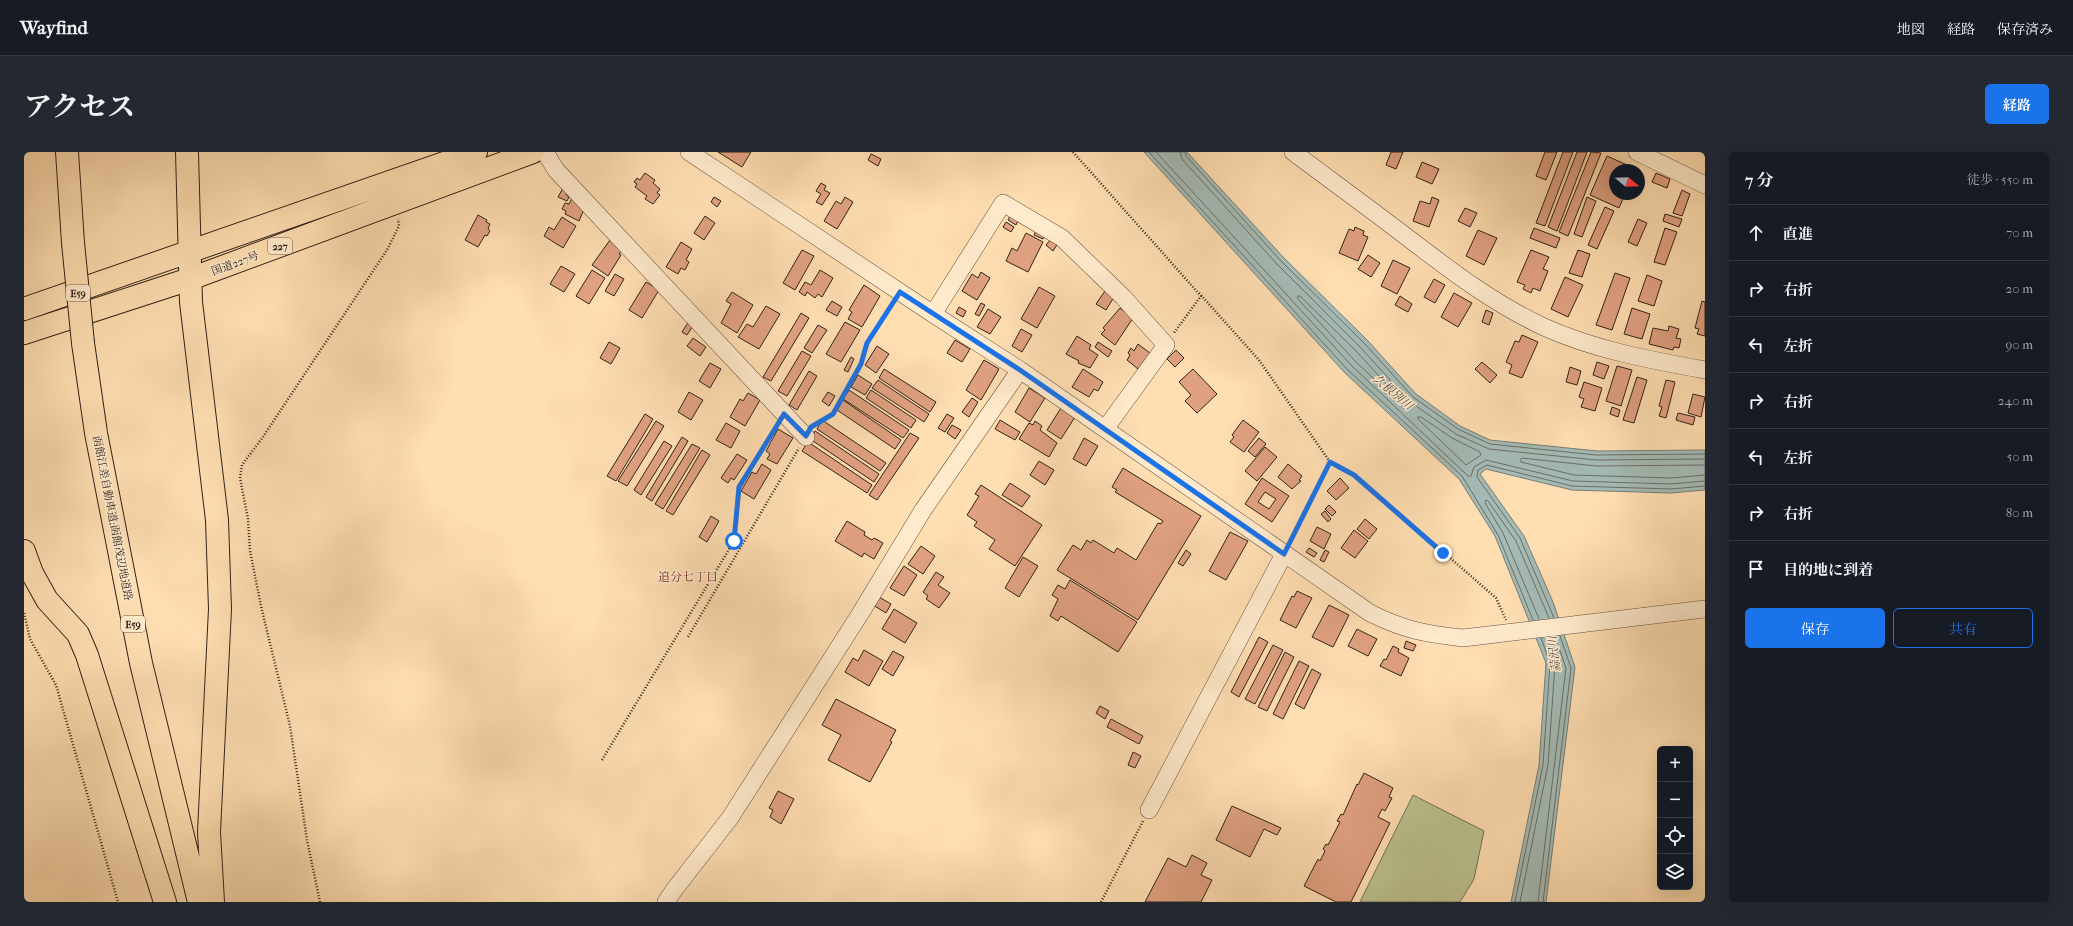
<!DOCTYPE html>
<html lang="ja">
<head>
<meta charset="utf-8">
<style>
	:root { --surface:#171b24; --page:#242831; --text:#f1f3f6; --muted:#9ea1a6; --line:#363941; --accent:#1a73e8 }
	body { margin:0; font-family:"IM FELL French Canon","Noto Serif JP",serif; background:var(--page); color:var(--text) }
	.controls { position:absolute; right:12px; bottom:12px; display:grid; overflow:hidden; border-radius:6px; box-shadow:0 4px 16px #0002 }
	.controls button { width:36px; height:36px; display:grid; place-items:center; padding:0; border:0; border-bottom:1px solid var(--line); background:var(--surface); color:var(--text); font:20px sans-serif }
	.compass { position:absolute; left:1585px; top:12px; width:36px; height:36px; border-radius:50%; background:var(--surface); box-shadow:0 4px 16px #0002; rotate:109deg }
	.stop { position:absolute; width:12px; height:12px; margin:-9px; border:3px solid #1a73e8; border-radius:50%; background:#fff }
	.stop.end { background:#1a73e8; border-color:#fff; box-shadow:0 1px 4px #0008 }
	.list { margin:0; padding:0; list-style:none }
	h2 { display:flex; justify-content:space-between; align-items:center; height:52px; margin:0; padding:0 16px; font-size:17px }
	h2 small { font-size:13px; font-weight:400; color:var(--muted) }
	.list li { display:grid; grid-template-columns:26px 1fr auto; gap:12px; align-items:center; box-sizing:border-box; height:56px; padding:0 16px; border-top:1px solid var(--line) }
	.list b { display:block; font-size:15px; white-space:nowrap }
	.list em { font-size:13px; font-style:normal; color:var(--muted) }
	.actions { display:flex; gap:8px; padding:12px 16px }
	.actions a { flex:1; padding:9px 0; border:1px solid var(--accent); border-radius:6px; text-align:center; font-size:14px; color:var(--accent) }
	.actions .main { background:var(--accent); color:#fff }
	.icon { flex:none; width:22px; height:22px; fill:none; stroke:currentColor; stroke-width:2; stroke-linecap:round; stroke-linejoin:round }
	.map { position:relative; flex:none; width:1681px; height:750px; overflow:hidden; border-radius:6px }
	header { display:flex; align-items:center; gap:24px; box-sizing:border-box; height:56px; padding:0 20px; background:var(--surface); border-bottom:1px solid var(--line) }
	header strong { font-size:19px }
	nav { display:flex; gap:22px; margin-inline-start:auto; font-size:14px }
	.intro { display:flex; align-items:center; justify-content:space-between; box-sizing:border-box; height:96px; padding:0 24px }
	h1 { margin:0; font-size:28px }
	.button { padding:10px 18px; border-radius:6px; background:var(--accent); color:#fff; font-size:14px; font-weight:700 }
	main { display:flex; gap:24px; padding:0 24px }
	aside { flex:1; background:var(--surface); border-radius:6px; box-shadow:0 4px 16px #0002 }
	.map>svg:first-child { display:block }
	.green { fill:#bbc28f; stroke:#767254 }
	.water { fill:#a4bab5; stroke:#767d76 }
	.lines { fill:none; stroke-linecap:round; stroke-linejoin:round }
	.shore { stroke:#6b6e66; stroke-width:1 }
	.building { fill:#e0a181; stroke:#322218; fill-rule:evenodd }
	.minor-casing { stroke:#65513e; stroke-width:18 }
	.highway-casing { stroke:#322218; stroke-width:24 }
	.path { stroke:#322218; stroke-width:2.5; stroke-dasharray:1 2; stroke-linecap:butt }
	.minor { stroke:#ffeacc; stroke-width:17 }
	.highway { stroke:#ffdeb1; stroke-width:22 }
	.highway-bridge-casing { stroke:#322218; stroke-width:24; stroke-linecap:butt }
	.highway-bridge { stroke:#ffdeb1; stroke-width:22 }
	.route { stroke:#1a73e8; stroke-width:5 }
	.labels { text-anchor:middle; stroke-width:3; stroke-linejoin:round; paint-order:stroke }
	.shield { fill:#ffeacc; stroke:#705e4e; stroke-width:1 }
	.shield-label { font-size:10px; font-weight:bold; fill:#322218 }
	.street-label { font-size:11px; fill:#322218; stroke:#ffeacc }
	.water-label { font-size:12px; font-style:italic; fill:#545047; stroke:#ffeacc }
	.neighbourhood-label { font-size:12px; fill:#7a1f14; stroke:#ffeacc }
</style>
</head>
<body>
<header>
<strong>Wayfind</strong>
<nav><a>地図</a><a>経路</a><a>保存済み</a></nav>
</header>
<div class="intro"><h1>アクセス</h1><a class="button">経路</a></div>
<main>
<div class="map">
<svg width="1681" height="750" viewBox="0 0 1681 750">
	<rect width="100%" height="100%" fill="#ffdeb1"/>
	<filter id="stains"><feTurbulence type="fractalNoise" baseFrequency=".005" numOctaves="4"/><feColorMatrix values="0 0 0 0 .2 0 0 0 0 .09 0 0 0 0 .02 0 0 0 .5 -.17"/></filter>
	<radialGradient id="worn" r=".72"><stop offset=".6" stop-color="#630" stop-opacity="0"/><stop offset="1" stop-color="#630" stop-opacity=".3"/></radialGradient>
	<path class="green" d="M1389 643 1460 679 1450 727 1436 750H1336Z"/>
	<path class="water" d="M1120 0H1163L1259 105 1344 189 1392 242 1436 274 1466 288 1573 299 1681 298V338L1647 341 1548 338 1462 317 1456 322 1500 384 1529 450 1551 515 1522 750H1487L1515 613 1522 511 1471 384 1435 327 1320 220Z"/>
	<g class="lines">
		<path class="shore" d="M1125 0 1323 217 1438 324 1474 383 1509 468
			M1132 0 1327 213 1444 324H1447L1450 315 1462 308 1549 329 1647 332 1681 329
			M1156 0 1158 7 1252 111 1337 196 1385 249 1432 282 1465 297 1572 308 1681 307
			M1161 0 1162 4 1256 108 1341 192 1389 245 1434 277 1466 292 1572 303 1681 302
			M1274 144H1276L1333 200 1366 236 1365 239H1363L1331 209 1274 147Z
			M1394 265H1397L1428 286 1456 300 1457 303 1442 313 1395 268Z
			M1681 313 1572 314 1498 306 1496 308 1497 310 1550 323 1647 326 1681 323
			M1530 466 1496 386 1453 325 1454 318 1463 313 1548 334 1647 337 1681 334
			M1515 467 1479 381 1461 351 1462 348 1464 349 1492 389 1525 466
			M1491 750 1519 613 1526 511 1517 486
			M1496 750 1524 613 1531 512 1522 486
			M1514 750 1542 516 1531 485
			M1519 750 1547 516 1536 484"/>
	</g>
	<path class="building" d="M694 0H727L718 15Z
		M1367 0H1379L1372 17 1362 13Z
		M1521 0H1533L1522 28 1512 24Z
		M1539 0H1549L1521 74 1512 71Z
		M1553 0H1563L1533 79 1524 75Z
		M1567 0 1577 1 1544 84 1535 80Z
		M847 2 857 7 854 14 844 8Z
		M1583 4 1612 17 1591 18V42H1601L1595 56 1566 43Z
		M1398 10 1415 17 1408 32 1392 25Z
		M621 21 631 28 629 31 636 37 633 41 636 43 629 52 621 47 623 44 611 35 613 32 610 30 613 26 616 28Z
		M1632 21 1646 27 1643 36 1628 30Z
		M797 31 802 34 800 38 806 41 798 53 792 50 797 42 792 39Z
		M539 36 544 38 542 43 545 45 543 49 534 45Z
		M1658 38 1666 42 1658 64 1649 61Z
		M549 44 561 55 555 69 541 62 542 59 538 57 541 51 545 52Z
		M690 45 697 49 693 55 687 50Z
		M821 45 829 50 813 77 800 69 812 49 817 52Z
		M1408 45 1415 48 1405 75 1389 69 1396 49 1406 52Z
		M1563 45 1572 49 1558 85 1550 82Z
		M1581 55 1590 59 1573 97 1564 93Z
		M1441 56 1453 61 1446 75 1434 69Z
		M1641 62 1658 67 1655 75 1639 69Z
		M454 63 463 68 462 70 466 72 464 77 466 79 463 84 461 83 454 95 441 88Z
		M681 64 691 71 680 88 670 81Z
		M986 64 994 69 992 73 984 68Z
		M538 65 552 74 539 96 520 84 525 75 530 78Z
		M1614 67 1623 71 1613 94 1604 90Z
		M982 70 990 75 987 80 979 75Z
		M1331 75 1340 79 1339 83 1344 85 1334 109 1315 101 1325 77 1330 79Z
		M1013 76 1023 80 1019 87 1010 83Z
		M1510 76 1536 86 1532 96 1506 86Z
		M1641 76 1653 80 1641 113 1630 110Z
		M1454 78 1473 86 1460 113 1442 104Z
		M1002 81 1019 90 1004 120 982 109 988 96 993 99Z
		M1028 86 1034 91 1029 99 1022 93Z
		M586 88 600 95 595 102 597 103 584 124 568 113Z
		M657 90 668 97 662 108 665 110 661 118 657 116 654 122 642 115Z
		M778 98 790 104 771 138 759 131Z
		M1507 98 1525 105 1519 117 1524 119 1516 139 1509 136 1507 141 1499 137 1501 133 1493 130Z
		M1554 98 1566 102 1558 125 1545 121Z
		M1344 103 1356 111 1347 125 1334 117Z
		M1369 108 1386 116 1373 142 1357 134Z
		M537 114 551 122 540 140 526 132Z
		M568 118 581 126 565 152 552 144Z
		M796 118 809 126 798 145 794 142 791 146 783 140 781 144 775 140 781 130 787 133Z
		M957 120 966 126 953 148 938 139 948 122 954 126Z
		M1591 121 1606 126 1588 178 1572 173Z
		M591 122 600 127 590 144 581 139Z
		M1623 123 1638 129 1630 154 1614 149Z
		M1541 125 1559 133 1544 165 1527 157Z
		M1410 127 1421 133 1411 151 1400 145Z
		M622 130 635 138 618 166 605 158Z
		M840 133 856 144 838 175 824 167 828 160 825 158Z
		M1015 135 1031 144 1013 176 997 167Z
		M1081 139 1090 145 1082 158 1072 152Z
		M708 140 729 153 713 181 697 171 707 152 702 149Z
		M1430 141 1448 151 1434 175 1417 165Z
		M1376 144 1388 152 1384 160 1371 153Z
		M808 149 818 155 813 164 802 158Z
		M1678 149 1681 150V184L1673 182 1675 177 1671 176Z
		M957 151 961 153 955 164 951 162Z
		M742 154 756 162 735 197 714 185 723 172 729 175Z
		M935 155 942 159 939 165 932 161Z
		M1096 156 1109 166 1091 193 1077 182 1081 178 1079 176Z
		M1608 156 1626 162 1618 187 1600 182Z
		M964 157 977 165 966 182 953 175Z
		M1462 158 1469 161 1465 173 1458 170Z
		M777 161 785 166 747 229 739 225Z
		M665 169 670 172 663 183 658 180Z
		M821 170 836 178 817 210 802 202Z
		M794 173 803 178 788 201 780 196Z
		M1645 174 1655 177 1652 186 1657 187 1655 196 1650 195 1649 198 1625 192 1629 176 1644 179Z
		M997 177 1008 183 998 200 988 194Z
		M1498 183 1514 190 1498 226 1485 221 1488 213 1482 210 1491 189 1495 190Z
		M1053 184 1067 193 1065 197 1074 203 1066 216 1054 211 1055 209 1042 202Z
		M669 186 682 195 676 204 663 194Z
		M931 188 946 197 938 210 923 201Z
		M585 190 596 196 587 212 576 206Z
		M1074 190 1088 199 1084 205 1071 195Z
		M1114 192 1126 201 1114 217 1103 208 1106 203 1104 201 1107 196 1110 199Z
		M853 194 865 202 852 221 841 213Z
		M1152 198 1160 206 1151 215 1143 207Z
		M778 199 787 204 763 244 754 239Z
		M827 205 830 207 824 220 820 218Z
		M960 208 975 217 957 248 942 238Z
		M1458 210 1473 223 1466 231 1451 217Z
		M1573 210 1585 214 1580 227 1569 223Z
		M686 211 697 217 686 236 675 229Z
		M1593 214 1608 218 1597 254 1582 249Z
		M1546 215 1557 219 1553 233 1542 230Z
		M860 217 912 250 906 260 855 226Z
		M1059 217 1079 230 1074 239 1070 237 1065 245 1048 235Z
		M1169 217 1193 242 1173 261 1161 249 1167 243 1155 230Z
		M785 219 793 224 773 258 765 253Z
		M834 223 848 232 841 243 827 235Z
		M1613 225 1623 228 1610 271 1599 268Z
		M854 228 905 262 900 270 848 236Z
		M1642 228 1651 230 1642 266 1635 264 1638 255 1635 254Z
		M1560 230 1578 236 1571 259 1557 255 1560 247 1555 245Z
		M1005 236 1021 246 1006 270 991 260Z
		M825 238 885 278 879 286 819 247Z
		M847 238 892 268 887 276 842 246Z
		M665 240 679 248 667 268 654 260Z
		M804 240 811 244 805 254 798 249Z
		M724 241 736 248 721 274 706 265 716 247 719 249Z
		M1669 242 1681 245 1677 265 1664 261Z
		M948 246 954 250 945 265 938 260Z
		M819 248 877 288 871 297 813 258Z
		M1588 255 1596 258 1594 265 1586 262Z
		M1037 256 1051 265 1037 287 1023 278Z
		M1654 261 1671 265 1669 273 1652 268Z
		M621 262 629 267 592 329 583 324Z
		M923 262 930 266 921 280 914 276Z
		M798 268 862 311 856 319 793 277Z
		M976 268 996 280 991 288 971 277Z
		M1219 268 1235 280 1220 300 1206 290 1210 285 1208 283Z
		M632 269 640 274 603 334 594 329Z
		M1011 269 1018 274 1016 278 1033 291 1025 305 995 287 1005 271 1009 273Z
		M702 271 716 279 707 296 692 288Z
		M928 273 937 278 931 287 923 281Z
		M754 277 769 286 753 312 743 307 746 302 742 299Z
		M791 279 855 322 850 330 786 287Z
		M886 281 895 286 853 348 845 343Z
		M658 285 664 289 628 349 622 345Z
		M1060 286 1074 294 1062 314 1049 307Z
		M1235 286 1242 292 1231 305 1224 299Z
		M640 289 648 294 617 343 610 338Z
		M784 290 848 333 843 341 778 299Z
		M668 292 676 296 639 357 631 352Z
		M1241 295 1253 305 1233 329 1221 319Z
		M678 298 686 303 649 363 642 359Z
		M713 302 723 308 710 328 707 326 704 331 697 326Z
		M1015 309 1030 318 1021 333 1006 323Z
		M738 312 747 318 730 347 717 339 728 320 732 322Z
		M1264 312 1278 324 1275 328 1277 329 1268 337 1254 325Z
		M1099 316 1177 364 1114 468 1033 418 1049 393 1057 398 1063 388 1067 391 1069 388 1090 401 1093 396 1112 408 1134 371 1137 372 1139 369 1091 340 1093 338 1088 335Z
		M1238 326 1265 344 1248 370 1221 352ZM1241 340 1252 347 1245 357 1234 350Z
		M1316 326 1325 336 1312 348 1303 339Z
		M986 331 1006 344 998 355 978 343Z
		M957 333 1018 373 991 414 965 397 971 388 950 374 953 370 943 363 955 344 951 342Z
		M1305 353 1312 360 1308 364 1301 357Z
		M1301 359 1307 367 1304 370 1297 362Z
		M687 364 695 369 683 390 675 385Z
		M1341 367 1353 377 1345 387 1333 377Z
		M823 369 841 380 840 383 848 388 850 386 859 391 850 407 840 401 838 405 811 389Z
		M1293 375 1307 382 1300 397 1286 389Z
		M1330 378 1344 389 1331 406 1317 396Z
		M1206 380 1224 389 1202 428 1185 419Z
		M897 394 911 404 899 422 884 412Z
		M1285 396 1293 401 1290 405 1282 400Z
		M1162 398 1167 402 1159 414 1154 411Z
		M1301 398 1305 400 1300 410 1296 408Z
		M999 405 1014 414 995 445 981 436Z
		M880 414 893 423 880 444 866 436Z
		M912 420 920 425 914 433 926 441 915 456 902 447 904 444 899 440Z
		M1046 428 1113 470 1094 500 1037 464 1034 469 1026 464 1034 447 1028 443 1034 433 1041 437Z
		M1273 439 1288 446 1272 476 1256 468 1268 444 1270 445Z
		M855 445 867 452 862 461 849 453Z
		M1305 453 1325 463 1309 495 1288 485Z
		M870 457 893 471 881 491 858 477Z
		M1333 477 1353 487 1344 504 1324 494Z
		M1235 485 1244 490 1215 545 1207 540Z
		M1382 489 1392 493 1389 499 1380 496Z
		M1249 493 1259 498 1231 552 1221 547Z
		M1369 494 1375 497 1374 500 1385 506 1377 524 1356 514 1360 507 1362 508Z
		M840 498 859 509 845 534 821 520 829 506 834 509Z
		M869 499 880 505 869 524 858 517Z
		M1261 500 1270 505 1243 559 1234 555Z
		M1275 509 1285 514 1259 567 1249 562Z
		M1288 517 1297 522 1280 557 1271 552Z
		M812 547 872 578 866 589 868 590 846 630 804 608 817 583 798 573Z
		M1076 554 1085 559 1081 567 1072 561Z
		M1087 567 1119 584 1115 592 1083 575Z
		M1109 600 1117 604 1111 616 1104 613Z
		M1340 621 1369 636 1365 645 1368 646 1361 659 1358 657 1354 665 1366 671 1327 750H1312L1280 734 1294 707 1296 709 1301 699 1299 697 1302 692 1304 693 1316 670 1313 669 1317 662 1319 663 1333 632 1334 633Z
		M754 639 770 647 757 672 746 665 749 658 745 656Z
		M1208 654 1257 676 1253 683 1240 677 1226 705 1192 688Z
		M1168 703 1183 711 1177 723 1188 728 1177 750H1121L1144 706 1162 715Z"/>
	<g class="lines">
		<g class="minor-casing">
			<path id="minor" d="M521 0 532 18 782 285
				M665 0 909 162 996 218 1346 461C1380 478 1402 482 1439 486L1681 457
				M1269 0C1309 30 1349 59 1388 89 1431 122 1471 152 1520 175 1571 198 1626 208 1681 218
				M1613 0 1681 33
				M909 162 979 51 1038 86 1099 145 1142 193 1081 277
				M1125 658 1260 402
				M642 750 650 738 706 666 836 462 899 358 996 218"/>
		</g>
		<g class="highway-casing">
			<path id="highway" d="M43 0 49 91
				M163 0 167 150 193 368 196 457 185 680 189 750
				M0 157 452 0
				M0 181 166 127 509 0
				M59 191 72 281 117 511 175 750
				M0 399 8 421 23 448 54 482 63 503 141 750"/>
		</g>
		<path class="path" d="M1049 0 1177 144 1150 181
			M1175 141 1235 208 1306 310 1331 323 1472 446 1482 468
			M790 274 809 261 837 212 843 191 869 151
			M1267 390 1306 310
			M0 461 6 487 32 533 94 750
			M664 485 775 296
			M578 608 710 389 715 335 753 274
			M296 750 283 688 266 574 237 454 226 399 224 367 216 326 218 313 239 285 363 98 375 74 374 67
			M1077 750 1119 669"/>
		<use href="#minor" class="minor"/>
		<use href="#highway" class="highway"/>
		<g class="highway-bridge-casing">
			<path id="highway-bridge" d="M49 91 59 191"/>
		</g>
		<use href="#highway-bridge" class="highway-bridge"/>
	</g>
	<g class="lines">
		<path class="route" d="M710 389 715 335 760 262 782 284 787 275 809 262 837 212 843 191 876 140 996 218 1260 402 1306 310 1330 323 1419 401"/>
	</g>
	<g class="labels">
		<g class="shield">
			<rect x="244" y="86" width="24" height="16" rx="3"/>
			<rect x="42" y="133" width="24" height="16" rx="3"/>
			<rect x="97" y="464" width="24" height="16" rx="3"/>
		</g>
		<g class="shield-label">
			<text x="256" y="98">227</text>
			<text x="54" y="145">E59</text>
			<text x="109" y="476">E59</text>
		</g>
		<g class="street-label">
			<text transform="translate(211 111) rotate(-20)" y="4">国道227号</text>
			<text transform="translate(89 366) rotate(79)" y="4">函館江差自動車道;函館茂辺地道路</text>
		</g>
		<g class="water-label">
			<text transform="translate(1369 240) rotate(40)" y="4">久根別川</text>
			<text transform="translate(1530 502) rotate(-97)" y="4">蒜沢川</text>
		</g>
		<g class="neighbourhood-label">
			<text x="664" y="429">追分七丁目</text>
		</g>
	</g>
	<rect width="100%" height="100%" filter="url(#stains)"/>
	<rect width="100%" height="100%" fill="url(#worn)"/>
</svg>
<div class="controls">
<button>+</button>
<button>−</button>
<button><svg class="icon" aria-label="locate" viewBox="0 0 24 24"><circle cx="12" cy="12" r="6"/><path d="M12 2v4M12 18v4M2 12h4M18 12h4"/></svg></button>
<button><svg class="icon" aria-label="layers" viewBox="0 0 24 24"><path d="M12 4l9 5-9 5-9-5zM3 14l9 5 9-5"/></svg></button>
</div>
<svg class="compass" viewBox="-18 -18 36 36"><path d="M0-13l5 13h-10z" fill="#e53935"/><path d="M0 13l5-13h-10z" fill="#9ea1a6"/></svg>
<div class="stop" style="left:710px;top:389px"></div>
<div class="stop end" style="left:1419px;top:401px"></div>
</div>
<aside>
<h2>7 分<small>徒歩 · 550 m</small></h2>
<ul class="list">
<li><svg class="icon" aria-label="ahead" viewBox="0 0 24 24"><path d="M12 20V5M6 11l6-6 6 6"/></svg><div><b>直進</b></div><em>70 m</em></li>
<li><svg class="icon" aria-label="right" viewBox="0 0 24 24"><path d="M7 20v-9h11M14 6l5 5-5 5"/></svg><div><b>右折</b></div><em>20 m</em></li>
<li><svg class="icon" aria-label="left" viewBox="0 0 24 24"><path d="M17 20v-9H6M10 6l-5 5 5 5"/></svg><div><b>左折</b></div><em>90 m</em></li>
<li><svg class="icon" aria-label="right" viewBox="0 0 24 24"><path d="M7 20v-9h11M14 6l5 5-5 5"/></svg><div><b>右折</b></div><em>240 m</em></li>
<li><svg class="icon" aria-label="left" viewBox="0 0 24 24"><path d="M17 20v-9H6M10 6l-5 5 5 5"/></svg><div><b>左折</b></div><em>50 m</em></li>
<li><svg class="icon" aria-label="right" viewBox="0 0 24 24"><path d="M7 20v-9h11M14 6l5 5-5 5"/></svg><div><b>右折</b></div><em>80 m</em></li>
<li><svg class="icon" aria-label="arrive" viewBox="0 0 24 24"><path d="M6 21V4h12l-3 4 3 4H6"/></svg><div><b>目的地に到着</b></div></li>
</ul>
<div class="actions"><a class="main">保存</a><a>共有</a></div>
</aside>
</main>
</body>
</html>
